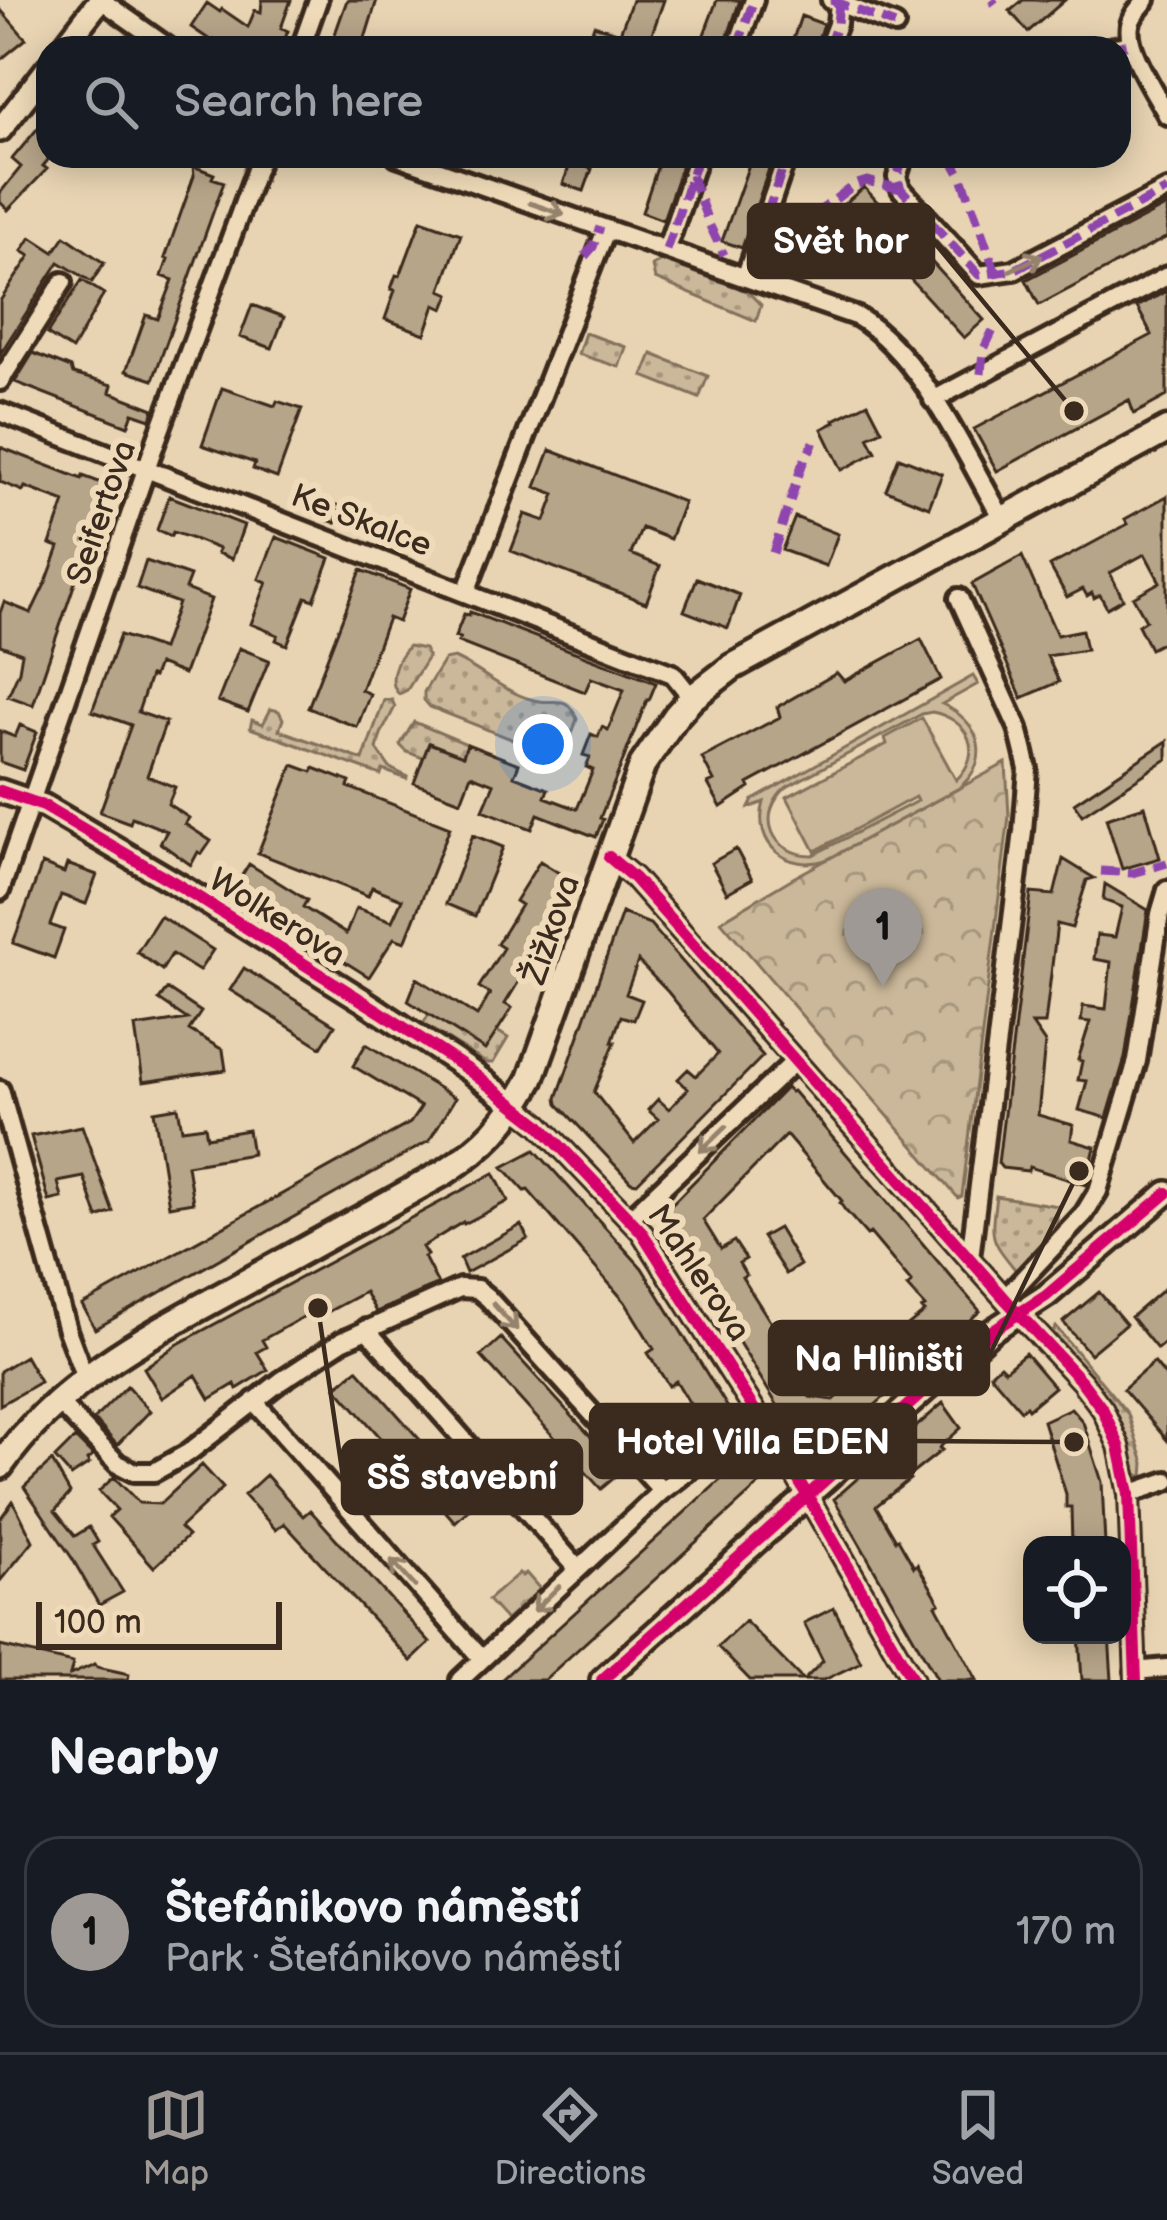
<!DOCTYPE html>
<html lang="en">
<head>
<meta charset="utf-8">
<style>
	:root { --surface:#171b24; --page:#242831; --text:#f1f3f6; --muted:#9ea1a6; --line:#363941; --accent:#9f9995 }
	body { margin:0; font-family:"Balsamiq Sans",sans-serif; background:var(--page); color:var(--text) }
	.controls { position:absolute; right:36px; bottom:36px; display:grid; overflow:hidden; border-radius:24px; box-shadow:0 6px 30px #0003 }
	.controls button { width:108px; height:108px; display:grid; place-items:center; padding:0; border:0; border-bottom:3px solid var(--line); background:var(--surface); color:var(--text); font:60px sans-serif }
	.scale { position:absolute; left:36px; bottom:30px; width:246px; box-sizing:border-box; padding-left:12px; border:6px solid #3b2a1e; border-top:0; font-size:33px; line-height:42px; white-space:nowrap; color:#3b2a1e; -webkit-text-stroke:9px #efdbb9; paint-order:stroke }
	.you { position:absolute; left:543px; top:744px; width:42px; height:42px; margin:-30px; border:9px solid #fff; border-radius:50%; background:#1a73e8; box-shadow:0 0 0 18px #1a73e833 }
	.badge { display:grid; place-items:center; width:78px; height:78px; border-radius:50%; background:var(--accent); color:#111; font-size:39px; font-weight:700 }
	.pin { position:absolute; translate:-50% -99px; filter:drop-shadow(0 3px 6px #0008) }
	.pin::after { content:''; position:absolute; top:63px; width:42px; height:36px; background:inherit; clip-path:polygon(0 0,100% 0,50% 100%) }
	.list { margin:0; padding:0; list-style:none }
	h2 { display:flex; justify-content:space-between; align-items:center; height:156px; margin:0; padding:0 48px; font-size:51px }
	h2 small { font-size:39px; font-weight:400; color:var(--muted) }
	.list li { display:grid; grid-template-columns:78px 1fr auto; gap:36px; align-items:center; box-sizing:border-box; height:192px; margin:0 24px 24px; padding:0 24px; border:3px solid var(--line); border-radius:36px }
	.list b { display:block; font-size:45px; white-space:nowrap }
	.list p { margin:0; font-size:39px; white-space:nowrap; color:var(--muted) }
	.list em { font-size:39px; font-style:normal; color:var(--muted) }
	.icon { flex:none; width:66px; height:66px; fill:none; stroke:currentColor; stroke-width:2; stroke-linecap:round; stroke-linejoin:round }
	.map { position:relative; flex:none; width:1167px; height:1680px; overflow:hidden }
	.search { position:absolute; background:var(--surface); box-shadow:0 6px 30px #0003; left:36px; right:36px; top:36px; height:132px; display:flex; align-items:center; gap:30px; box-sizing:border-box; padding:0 42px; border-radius:36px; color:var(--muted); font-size:45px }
	.sheet { height:372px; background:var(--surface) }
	nav { display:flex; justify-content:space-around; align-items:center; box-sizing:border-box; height:168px; border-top:3px solid var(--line); background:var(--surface); font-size:33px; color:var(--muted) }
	nav a { display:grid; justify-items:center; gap:6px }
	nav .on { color:var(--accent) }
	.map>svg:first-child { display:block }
	.grass { fill:url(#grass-dots); stroke:#83715c; stroke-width:3 }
	.forest { fill:url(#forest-crowns); stroke:#83715c; stroke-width:3 }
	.pitch { fill:#cbb89a; stroke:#83715c; stroke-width:3; fill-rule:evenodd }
	.building { fill:#b7a589; stroke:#3b2a1e; stroke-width:3; fill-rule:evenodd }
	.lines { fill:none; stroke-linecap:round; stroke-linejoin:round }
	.minor-casing { stroke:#3b2a1e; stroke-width:26 }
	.tertiary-casing { stroke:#3b2a1e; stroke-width:30 }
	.secondary-casing { stroke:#3b2a1e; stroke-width:33 }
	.minor { stroke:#efdbb9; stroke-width:16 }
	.tertiary { stroke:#efdbb9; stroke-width:21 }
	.secondary { stroke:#efdbb9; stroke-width:24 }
	.quiet { stroke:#8e44ad; stroke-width:9; stroke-dasharray:18 9; stroke-linecap:butt }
	.cycleway-casing { stroke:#efdbb9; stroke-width:20 }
	.cycleway { stroke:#d6006c; stroke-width:12 }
	.oneway { stroke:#95826c }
	.labels { text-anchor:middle; stroke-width:12; stroke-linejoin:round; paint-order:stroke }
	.street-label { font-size:33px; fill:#3b2a1e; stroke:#efdbb9 }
	.leader { fill:none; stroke:#3b2a1e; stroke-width:4.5 }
	.callout-dot { fill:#3b2a1e; stroke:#efdbb9; stroke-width:4.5 }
	.callout { fill:#3b2a1e; stroke:#3b2a1e; stroke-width:4.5 }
	.callout-label { font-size:36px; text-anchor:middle; font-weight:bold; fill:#fff }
</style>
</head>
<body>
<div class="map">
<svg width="1167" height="1680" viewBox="0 0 1167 1680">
	<defs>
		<pattern id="grass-dots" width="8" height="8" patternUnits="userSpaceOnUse" patternTransform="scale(3)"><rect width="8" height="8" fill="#cbb89a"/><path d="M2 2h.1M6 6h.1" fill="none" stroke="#a6967d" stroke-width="1.8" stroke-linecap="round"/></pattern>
		<pattern id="forest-crowns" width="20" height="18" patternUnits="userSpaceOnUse" patternTransform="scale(3)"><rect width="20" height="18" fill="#cbb89a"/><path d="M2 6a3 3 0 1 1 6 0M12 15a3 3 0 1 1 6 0" fill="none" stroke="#a6967d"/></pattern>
	</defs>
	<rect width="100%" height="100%" fill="#e8d4b3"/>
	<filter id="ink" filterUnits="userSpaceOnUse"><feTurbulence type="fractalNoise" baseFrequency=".00833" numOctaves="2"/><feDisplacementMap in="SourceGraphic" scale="24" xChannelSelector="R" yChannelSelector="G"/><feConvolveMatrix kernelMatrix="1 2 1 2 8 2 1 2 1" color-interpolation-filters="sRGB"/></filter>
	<g filter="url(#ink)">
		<path class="grass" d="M663 260 747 291 761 305 756 321 655 279 652 266Z
			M585 333 626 347 619 367 578 354Z
			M652 354 708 376 699 398 643 376Z
			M409 646 424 649 428 657 407 690 399 694C386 682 397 656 409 646Z
			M454 658C482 670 508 696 539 701 559 704 566 694 577 719L568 745 560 752 547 753 430 707 424 700V692L444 660Z
			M384 700H392L395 707 381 734 377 749 390 768 408 777 407 779 383 770 381 775 250 728 252 720 263 724 271 709 279 711 283 719 279 730 363 760Z
			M414 722 467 744 463 756 429 743 423 758 407 752 400 745Z
			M429 1014 497 1031 508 1038 493 1063H486L423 1024Z
			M996 1196 1058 1206 1056 1232 1018 1273C990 1238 990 1240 996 1196Z
			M1056 1327 1128 1414 1144 1463 1143 1477 1137 1474 1119 1418 1097 1384 1053 1332Z"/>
		<path class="forest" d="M1006 763 1009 816 962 1196 958 1198 721 921 793 878Z
			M519 1573 522 1576 526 1573 540 1589 506 1620 488 1600Z"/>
		<path class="pitch" d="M973 676 978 684 942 704C979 721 994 758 959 788L828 859C788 874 752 844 764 802L749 808 753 800ZM932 712C968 719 985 752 956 780L922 718 885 738 887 744 787 797 815 851 915 797 917 801 813 855C771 856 755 814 787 787L922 714Z"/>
		<path class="building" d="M262 0H291L281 28 288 31 281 48H228L214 40 213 42 191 27 207 3 220 12 222 9 248 27 255 10 261 12Z
			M347 0H377L362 48H330Z
			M632 0H664L647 48H614L615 45 590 37 594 25 620 33Z
			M717 0H740L724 48H699Z
			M1023 0H1065L1028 32 1010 11Z
			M0 9 26 39 0 60Z
			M801 16 823 24 815 48H790Z
			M48 116V160L43 166 47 169 8 210 0 202V193L21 167 12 159Z
			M661 156H685L663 220 642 212Z
			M752 156 771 163 742 248 722 241Z
			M571 161 592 169 584 191 563 184Z
			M193 166 214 174 212 178 224 182 153 380 126 371 146 315 158 319 173 280 162 276 168 259 165 258 194 176Z
			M864 187 984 320 964 338 843 205Z
			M1167 206V237L1039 305 1026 280Z
			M421 220 461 234 441 290 450 294 444 309 435 305 425 334 385 319 395 290 391 289 396 275 400 276Z
			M65 236 104 263 92 282 59 262 0 354V301L30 256 22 251 31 237 54 252Z
			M82 280 104 294 72 350 47 334Z
			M1167 291V396L1134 414 1129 400 997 471 974 429 1152 335 1137 307Z
			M252 305 284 317 272 348 240 337Z
			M33 353 71 368 73 374 112 385 110 392 154 409 151 419 133 413 128 426 15 382Z
			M222 388 275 406 277 401 302 409 277 478 253 469 255 463 202 445Z
			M868 403 882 430 868 437 876 452 842 470 822 429 835 422 834 420Z
			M0 447 82 479 83 476 112 487 79 580 76 579 71 594 33 705 8 696 19 671 22 653 0 645V613L4 602 31 613 47 580 59 547 50 544 65 502 25 487 23 491 0 482Z
			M550 450 684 502 670 539 642 528 631 554 660 566 646 603 511 551 525 514 545 521 555 494 536 487Z
			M899 457 942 474 929 507 886 490Z
			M169 496 244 525 232 559 217 553 219 549 196 540 173 532 171 536 157 530Z
			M1167 496V640L1150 649 1138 625 1146 620 1133 597 1160 582 1145 554 1110 573 1123 599 1107 608 1100 595 1094 598 1092 593 1087 596 1083 589 1067 597 1050 566 1128 524 1125 519Z
			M314 499 341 506 336 523 309 513Z
			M795 517 838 534 826 566 782 550Z
			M276 537 330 558 314 600 306 597 287 645 276 640 278 635 251 624 267 582 259 579Z
			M1022 556 1057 635 1082 630 1086 650 1047 656 1059 682 1022 698 972 584Z
			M146 561 190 576 185 589 211 599 184 674 158 664 153 677 150 676 138 712 166 722 147 776 175 787 168 804 189 818 185 824 211 841 202 854 198 852 191 865 160 843 167 831 132 817 130 823 100 812 131 725 92 711 120 635 162 649 178 603 137 588Z
			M361 570 410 589 398 622 388 618 361 690 370 694 357 727 308 708Z
			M697 578 740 595 728 628 684 611Z
			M470 612 656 683 649 700H647L618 773 600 818 603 819 596 837 538 814 532 829 483 810 494 784 471 775 461 801 414 783 429 743 463 756 467 744 519 764 514 776 548 789 545 797 577 809 593 770 586 767 590 757 583 755 591 734 598 737 602 727 608 730 624 690 591 678 585 692 458 642 460 638 455 637 464 614 469 615Z
			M921 639 941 679 748 784 750 788 721 807 708 784 714 781 702 758 780 717 777 707 837 673 844 681Z
			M239 648 269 660 248 712 218 701Z
			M20 725 37 732 23 770 0 762V731L15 737Z
			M1167 741V759L1082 815 1074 803Z
			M293 765 312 772 314 768 350 782 348 787 450 827 405 942 394 938 369 977 232 891 249 864 307 900 303 907 346 934 356 908 392 921 402 899 372 887 368 896 258 853Z
			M1145 806 1160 858 1122 869 1106 818Z
			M473 835 503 847 475 916 446 904Z
			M736 849 752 879 727 893 711 863Z
			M1063 859 1094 878 1087 880 1072 928 1057 924 1045 1024H1032L1045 1043 1038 1115 1073 1125 1071 1140 1095 1147 1086 1185 1029 1167 1028 1171 1002 1168 998 1163 1031 893 1054 895Z
			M540 861 567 878 543 916 549 920 524 959 530 963 505 1004 512 1008 485 1050 408 1001 417 978 477 1016 490 994 479 987 503 948 497 944 521 905 515 901Z
			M42 864 64 873 67 864 97 875 86 904 61 895 50 925 64 930 54 958 13 943Z
			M1105 884 1148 910 1125 1058 1107 1118 1079 1110 1087 1081 1078 1080 1082 1061 1078 1060 1090 1022 1081 1021 1083 1006 1106 1009 1111 962 1094 959 1097 935 1115 937 1122 907 1103 900Z
			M622 913 650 924 763 1056 637 1183 631 1182 558 1104 557 1098ZM638 961 668 992 718 1054 696 1076 688 1069 678 1079 688 1089 669 1109 658 1099 648 1110 658 1119 634 1143 594 1092 615 1042H612L621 1016 634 1020 642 1000 626 994Z
			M160 916 213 950 199 971 172 954 162 970 137 952Z
			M244 968 335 1025 321 1047 230 990Z
			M167 989 201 1012 189 1030 223 1050 226 1070 143 1082 135 1027 187 1019 159 1000Z
			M366 1044 455 1098 429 1141 95 1329 82 1305 410 1123 421 1107 353 1066Z
			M786 1088 790 1092 793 1091 980 1311 816 1458 809 1457 661 1215ZM786 1135 842 1201 840 1203 845 1210 867 1235 870 1233 912 1283 907 1287 925 1307 922 1309 925 1312 857 1367 862 1374 834 1400 810 1397 800 1381 802 1379 770 1328 773 1326 742 1277 746 1275 739 1263 746 1259 734 1241 721 1249 703 1220Z
			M178 1107 182 1129 205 1126 207 1137 248 1130 252 1154 187 1165 193 1202 169 1206 154 1111Z
			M82 1126 113 1212 98 1218 84 1177 58 1182 62 1198 49 1201 31 1136Z
			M535 1150 642 1268 739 1426 712 1440 676 1381 669 1386 648 1353 654 1349 625 1302 528 1190 525 1191 503 1167Z
			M494 1173 508 1201 464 1224 463 1222 422 1247 427 1255 424 1257 438 1284 376 1312 365 1292 318 1317 314 1311 262 1340 266 1347 257 1352 268 1370 237 1389 235 1384 210 1399 196 1375 162 1398 144 1368 178 1344Z
			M521 1225 528 1239 466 1273 460 1259Z
			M778 1228 800 1265 786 1274 762 1237Z
			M1167 1286V1341L1157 1349 1131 1317Z
			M1099 1292 1126 1324 1090 1354 1063 1322Z
			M501 1338 622 1471 601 1489 481 1356Z
			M1025 1353 1054 1387 1028 1409 1026 1406 1021 1410 990 1374 1000 1365 1005 1370Z
			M25 1356 40 1382 0 1405V1371Z
			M1154 1362 1167 1378V1440L1123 1389Z
			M357 1369 476 1503 455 1522 336 1387Z
			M127 1386 150 1411 117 1445 94 1419Z
			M943 1403 961 1428 939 1448 942 1450 908 1477 910 1479 876 1506 896 1540 898 1539 914 1567 917 1564 940 1603 936 1605 977 1680H938L834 1499Z
			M1071 1408 1083 1422 1102 1482 1105 1545H1072L1071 1507H1066V1494L1043 1421Z
			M75 1438 93 1456 87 1460 89 1464 71 1476 55 1458Z
			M52 1461 70 1493 55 1511 75 1536 89 1527 98 1542 93 1545 123 1592 99 1605 72 1558 24 1487Z
			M739 1463 759 1485 544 1680H501Z
			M202 1465 223 1488 180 1528 188 1536 154 1567 109 1517 117 1510 99 1491 114 1477 139 1503 160 1504Z
			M266 1475 303 1516 310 1510 430 1643 411 1661 284 1523 276 1530 244 1495Z
			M13 1501 33 1541 0 1581V1519Z
			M834 1608 861 1662 824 1680H804L823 1661 804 1623Z
			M745 1621 803 1680H750L718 1647Z
			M1079 1635H1109L1112 1680H1082Z
			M0 1646 73 1663 70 1675 95 1664 97 1667 129 1674 128 1680H0Z"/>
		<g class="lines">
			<g class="minor-casing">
				<path id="minor" d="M101 0 169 48
					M831 0 895 25
					M1146 0C1140 7 1132 15 1130 25 1125 49 1156 93 1167 115
					M301 48 318 0
					M737 48 754 0
					M828 48 837 24 839 3 843 0
					M1109 48 1131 44
					M397 156 858 317C923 357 965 455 1003 520
					M904 156 897 177 901 189 979 275 1014 270 1167 190
					M666 250 698 156
					M745 278 787 156
					M0 381 63 282
					M933 400 1167 276
					M0 412 673 674 692 698
					M466 592 606 230
					M959 598 1018 728 1028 769 1023 831 970 1258
					M609 857 634 878 1006 1300 1082 1382 1103 1410 1119 1446 1129 1494 1136 1680
					M0 891 151 455 261 156
					M0 1090 67 1330 85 1378
					M516 1106 539 1124 641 1231 795 1474 913 1680
					M630 1218 796 1060
					M1005 1298 1084 1214 1098 1191 1137 1061 1160 914 1167 890
					M366 1329 578 1569
					M57 1401 118 1464 134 1472H154L188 1453 281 1381 342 1341 460 1288 477 1289 488 1298 662 1491
					M254 1401 482 1659
					M1129 1494 1167 1481
					M1135 1671 1167 1668
					M460 1680 662 1491 703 1460 765 1427"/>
			</g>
			<g class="tertiary-casing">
				<path id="tertiary" d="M63 48 100 0
					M0 130 48 68
					M0 791 44 806 180 886 364 1001 470 1071 516 1106
					M602 1680 990 1332 1046 1296 1167 1193"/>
			</g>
			<g class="secondary-casing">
				<path id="secondary" d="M0 1466C61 1378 159 1330 250 1280 315 1244 380 1208 445 1172 486 1145 507 1123 531 1079L643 764 676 716 692 698 732 667 1167 430"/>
			</g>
			<use href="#minor" class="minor"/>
			<use href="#tertiary" class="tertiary"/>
			<use href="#secondary" class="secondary"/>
			<path class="quiet" d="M831 0 895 25
				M992 0 995 4
				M663 41 667 48
				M737 48 754 0
				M828 48 837 24 839 3 843 0
				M1109 48 1131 44
				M904 156 897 177 901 189 979 275 1014 270 1167 190
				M950 156 962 177 996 273
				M691 175 709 224 724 255
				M666 250 698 156
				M585 256 593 247 600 227
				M749 264 854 185 867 181 901 189
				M749 266 787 156
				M981 374 983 351 994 328
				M773 553 802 465 814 442
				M1101 871 1133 873 1167 863
				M638 1463 665 1464 687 1457 703 1460"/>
			<g class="cycleway-casing">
				<path id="cycleway" d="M0 791 44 806 180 886 382 1013 470 1071 539 1124 641 1231 795 1474 913 1680
					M609 857 634 878 1006 1300 1082 1382 1103 1410 1119 1446 1129 1494 1136 1680
					M602 1680 990 1332 1046 1296 1167 1193"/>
			</g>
			<use href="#cycleway" class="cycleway"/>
		</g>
		<defs><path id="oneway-shaft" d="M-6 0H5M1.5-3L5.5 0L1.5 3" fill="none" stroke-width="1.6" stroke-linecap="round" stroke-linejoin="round" transform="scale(3)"/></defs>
		<g class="oneway">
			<use href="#oneway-shaft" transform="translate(547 209) rotate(19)"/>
			<use href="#oneway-shaft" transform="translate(1026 263) rotate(-25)"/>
			<use href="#oneway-shaft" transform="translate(713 1139) rotate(136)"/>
			<use href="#oneway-shaft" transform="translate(505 1317) rotate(48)"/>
			<use href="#oneway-shaft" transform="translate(403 1573) rotate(-132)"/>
			<use href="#oneway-shaft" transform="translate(546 1599) rotate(136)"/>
		</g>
	</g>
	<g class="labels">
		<g class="street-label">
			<text transform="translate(100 512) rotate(-71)" y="12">Seifertova</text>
			<text transform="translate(362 519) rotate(21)" y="12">Ke Skalce</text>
			<text transform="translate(278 916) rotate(32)" y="12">Wolkerova</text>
			<text transform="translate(550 929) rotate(-71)" y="12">Žižkova</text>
			<text transform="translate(700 1272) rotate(56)" y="12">Mahlerova</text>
		</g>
	</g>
	<path class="leader" d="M1074 411L933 241M1079 1171L988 1358M1074 1442L915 1441M318 1308L343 1477"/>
	<g class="callout-dot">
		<circle cx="1074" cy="411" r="12"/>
		<circle cx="1079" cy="1171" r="12"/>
		<circle cx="1074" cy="1442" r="12"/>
		<circle cx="318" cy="1308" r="12"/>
	</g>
	<g class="callout">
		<rect x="749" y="205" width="184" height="72" rx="12"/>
		<rect x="770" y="1322" width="218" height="72" rx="12"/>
		<rect x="591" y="1405" width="324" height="72" rx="12"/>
		<rect x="343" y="1441" width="238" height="72" rx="12"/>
	</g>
	<g class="callout-label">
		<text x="841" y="253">Svět hor</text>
		<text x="879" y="1371">Na Hliništi</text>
		<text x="753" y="1454">Hotel Villa EDEN</text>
		<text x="462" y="1489">SŠ stavební</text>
	</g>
</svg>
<div class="controls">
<button><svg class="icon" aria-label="locate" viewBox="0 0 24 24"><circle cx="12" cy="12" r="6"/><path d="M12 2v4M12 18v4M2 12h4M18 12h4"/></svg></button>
</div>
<div class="scale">100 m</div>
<div class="you"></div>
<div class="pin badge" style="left:883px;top:987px">1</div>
<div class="search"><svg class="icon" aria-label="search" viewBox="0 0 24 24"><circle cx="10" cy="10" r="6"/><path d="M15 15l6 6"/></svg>Search here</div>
</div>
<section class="sheet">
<h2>Nearby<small></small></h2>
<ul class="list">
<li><span class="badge">1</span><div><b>Štefánikovo náměstí</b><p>Park · Štefánikovo náměstí</p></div><em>170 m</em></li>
</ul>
</section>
<nav>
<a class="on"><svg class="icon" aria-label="map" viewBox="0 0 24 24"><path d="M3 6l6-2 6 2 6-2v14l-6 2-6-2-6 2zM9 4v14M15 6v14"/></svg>Map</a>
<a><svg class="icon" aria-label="directions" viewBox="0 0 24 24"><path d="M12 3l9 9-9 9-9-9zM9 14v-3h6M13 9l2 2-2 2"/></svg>Directions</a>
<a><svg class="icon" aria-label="saved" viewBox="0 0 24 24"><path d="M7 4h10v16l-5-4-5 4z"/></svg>Saved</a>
</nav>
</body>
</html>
